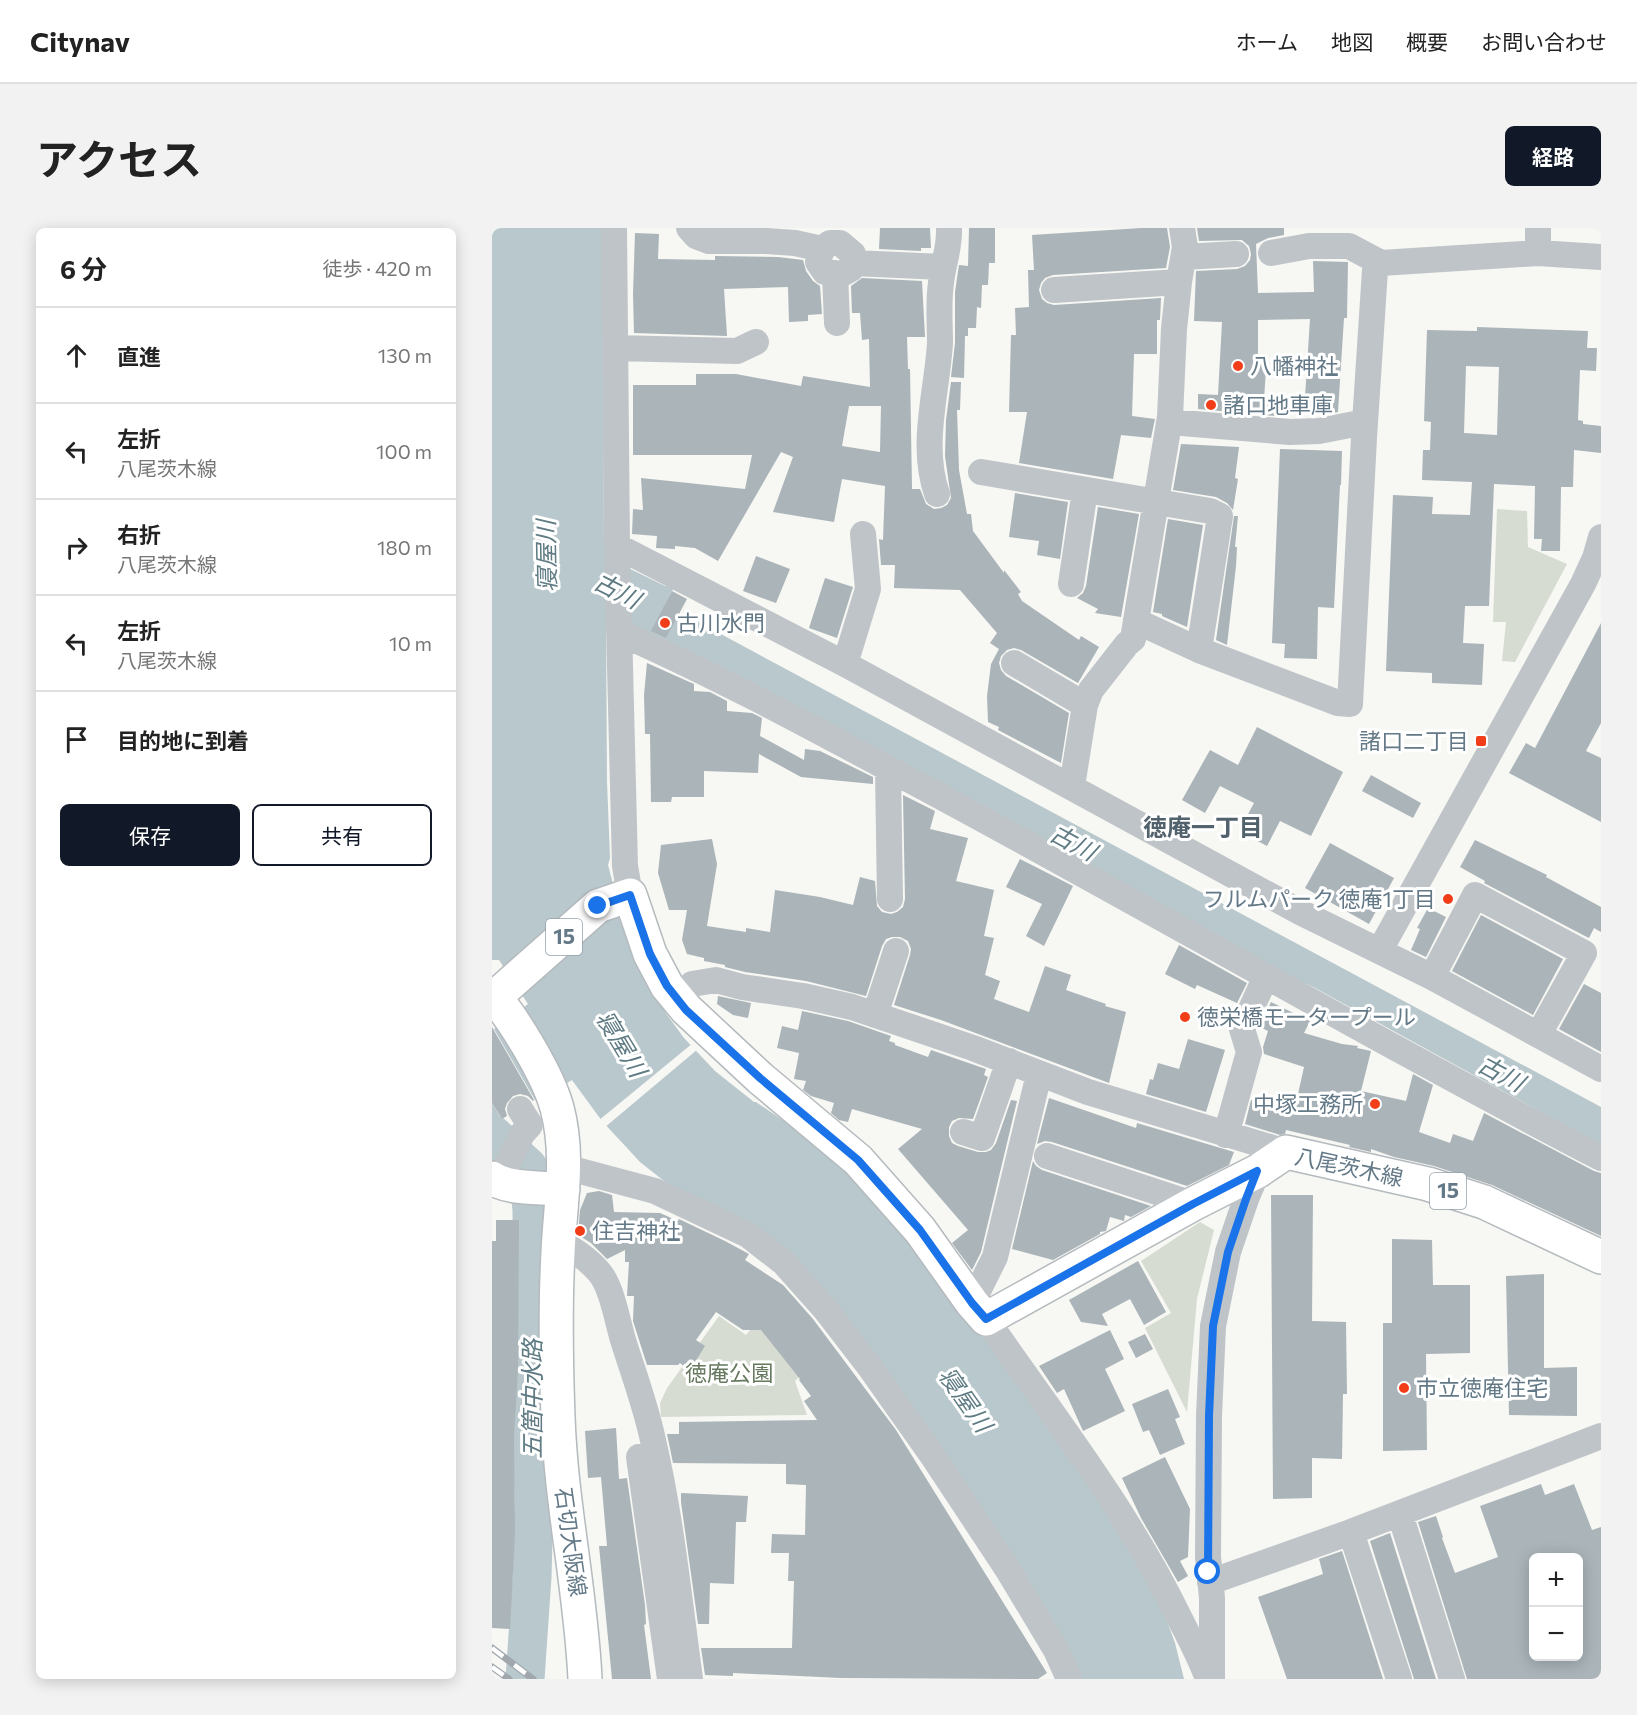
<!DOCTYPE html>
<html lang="ja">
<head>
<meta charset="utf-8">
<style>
	:root { --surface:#fff; --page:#f2f2f2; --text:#222; --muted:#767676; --line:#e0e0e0; --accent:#111827 }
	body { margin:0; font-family:Commissioner,"Noto Sans JP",sans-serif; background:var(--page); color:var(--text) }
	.controls { position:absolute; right:18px; bottom:18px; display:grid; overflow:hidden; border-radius:9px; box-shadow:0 3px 15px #0003 }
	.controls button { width:54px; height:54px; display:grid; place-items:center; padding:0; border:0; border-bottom:2px solid var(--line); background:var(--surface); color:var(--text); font:30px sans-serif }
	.stop { position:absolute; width:18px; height:18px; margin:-14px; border:4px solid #1a73e8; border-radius:50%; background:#fff }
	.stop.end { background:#1a73e8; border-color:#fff; box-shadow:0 2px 6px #0008 }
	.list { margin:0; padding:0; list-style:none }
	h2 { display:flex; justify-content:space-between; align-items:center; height:78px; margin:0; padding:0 24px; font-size:26px }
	h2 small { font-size:20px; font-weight:400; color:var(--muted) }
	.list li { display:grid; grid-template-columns:39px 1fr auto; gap:18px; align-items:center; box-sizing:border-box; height:96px; padding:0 24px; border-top:2px solid var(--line) }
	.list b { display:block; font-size:22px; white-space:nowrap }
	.list p { margin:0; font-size:20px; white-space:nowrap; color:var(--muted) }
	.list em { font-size:20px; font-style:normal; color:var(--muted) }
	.actions { display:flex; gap:12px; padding:18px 24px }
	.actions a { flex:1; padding:14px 0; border:2px solid var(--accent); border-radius:9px; text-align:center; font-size:21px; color:var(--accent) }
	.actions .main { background:var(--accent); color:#fff }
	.icon { flex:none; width:33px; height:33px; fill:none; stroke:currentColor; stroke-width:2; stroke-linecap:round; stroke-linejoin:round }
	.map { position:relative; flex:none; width:1109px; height:1451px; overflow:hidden; border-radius:9px }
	header { display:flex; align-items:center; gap:36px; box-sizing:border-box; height:84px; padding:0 30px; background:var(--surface); border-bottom:2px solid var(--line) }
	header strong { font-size:28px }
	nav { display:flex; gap:33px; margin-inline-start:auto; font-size:21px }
	.intro { display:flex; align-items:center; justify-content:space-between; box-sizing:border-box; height:144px; padding:0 36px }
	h1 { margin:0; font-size:42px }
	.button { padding:15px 27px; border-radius:9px; background:var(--accent); color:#fff; font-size:21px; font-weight:700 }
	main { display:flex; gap:36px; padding:0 36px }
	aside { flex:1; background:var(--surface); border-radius:9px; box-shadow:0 3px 15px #0003 }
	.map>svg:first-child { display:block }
	.green { fill:#d7dcd2 }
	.water { fill:#b9c8cc }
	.pier { fill:#f7f7f3 }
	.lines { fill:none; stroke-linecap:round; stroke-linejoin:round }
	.river { stroke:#b9c8cc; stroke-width:39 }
	.building { fill:#aab4b9; fill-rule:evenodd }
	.major-casing { stroke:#b4babe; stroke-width:36 }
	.minor { stroke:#bfc4c8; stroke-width:26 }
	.major { stroke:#fff; stroke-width:33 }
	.rail-casing { stroke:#a0a8ae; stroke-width:7 }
	.rail { stroke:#fff; stroke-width:4.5; stroke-dasharray:14; stroke-linecap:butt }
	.route { stroke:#1a73e8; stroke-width:8 }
	.poi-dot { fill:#f23e18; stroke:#fff; stroke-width:2 }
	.labels { text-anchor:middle; stroke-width:6; stroke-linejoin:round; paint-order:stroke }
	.shield { fill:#fff; stroke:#92a1ab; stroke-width:1.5 }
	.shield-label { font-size:21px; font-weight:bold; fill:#637987 }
	.poi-label { font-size:22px; fill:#637987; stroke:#fff; text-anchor:start }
	.street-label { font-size:22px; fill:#637987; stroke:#fff }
	.park-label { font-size:22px; fill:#66795f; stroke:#fff }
	.water-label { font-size:24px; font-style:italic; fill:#5f7b83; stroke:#fff }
	.neighbourhood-label { font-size:24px; font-weight:bold; fill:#52626c; stroke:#fff }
</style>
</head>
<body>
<header>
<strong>Citynav</strong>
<nav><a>ホーム</a><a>地図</a><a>概要</a><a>お問い合わせ</a></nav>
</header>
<div class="intro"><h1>アクセス</h1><a class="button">経路</a></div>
<main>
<aside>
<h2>6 分<small>徒歩 · 420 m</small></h2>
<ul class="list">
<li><svg class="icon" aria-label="ahead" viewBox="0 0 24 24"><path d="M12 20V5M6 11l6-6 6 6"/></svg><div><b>直進</b></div><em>130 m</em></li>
<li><svg class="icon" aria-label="left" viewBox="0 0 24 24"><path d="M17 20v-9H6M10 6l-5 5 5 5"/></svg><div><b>左折</b><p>八尾茨木線</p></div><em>100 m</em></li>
<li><svg class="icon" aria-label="right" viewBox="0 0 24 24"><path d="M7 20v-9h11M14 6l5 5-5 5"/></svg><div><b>右折</b><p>八尾茨木線</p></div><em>180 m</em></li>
<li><svg class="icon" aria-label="left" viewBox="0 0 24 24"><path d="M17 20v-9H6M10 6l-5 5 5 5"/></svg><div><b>左折</b><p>八尾茨木線</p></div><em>10 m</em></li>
<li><svg class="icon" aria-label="arrive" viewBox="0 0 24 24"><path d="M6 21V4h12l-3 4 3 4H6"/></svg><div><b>目的地に到着</b></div></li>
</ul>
<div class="actions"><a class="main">保存</a><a>共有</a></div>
</aside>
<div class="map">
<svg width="1109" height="1451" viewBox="0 0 1109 1451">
	<rect width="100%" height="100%" fill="#f7f7f3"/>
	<path class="green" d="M1005 281 1035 283 1036 319 1075 336 1023 434 1010 433 1014 394H1001Z
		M708 994 722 1002 705 1071 695 1184 653 1100 679 1085 649 1033Z
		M272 1085 316 1140 303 1153 315 1187 169 1189 168 1175 175 1160 227 1088 254 1107Z"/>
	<path class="water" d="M0 0H110L112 316 114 318V329L173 358 183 357 173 377 197 391 199 390 1109 879V917L823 760 771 735 114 385 115 553 118 630 116 637 133 701 160 762 173 784 192 810 223 843 262 874H264L326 916 363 947 487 1100 609 1275 656 1354 675 1393 683 1415 692 1451H584L358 1100 148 934 110 893 80 852 46 873 43 872 2 801 36 776 7 732H0Z
		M0 875 18 905 40 929 47 945H24L0 929Z"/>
	<path class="pier" d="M201 815 207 822 206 821 112 900 108 895 106 893Z"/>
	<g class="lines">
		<path class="river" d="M0 906 36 939 40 982V1208L42 1270 40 1349 33 1451"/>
	</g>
	<path class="building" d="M388 0H438L439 20H429V23L387 21Z
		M477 0H503V35H497L496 57H490L489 80 485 79 484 100H476V108H473L472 150 459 149 463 115V64L467 37 476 38Z
		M649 0H675L678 19 674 40 561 47 553 50 549 55 547 62 550 71 555 75 562 77 669 70 668 92H665V126H642L640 188 663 191 659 210 629 207 621 251 527 235 535 184H517L519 107H524L523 80 537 79 536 42H542L540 7Z
		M705 0H792V7L776 10 764 16 766 65 822 64 821 33 856 34 855 90H852L846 184 833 187 812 185 818 91 766 92V126L775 127 772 171 784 172V188L706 181V166L726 167 730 94 702 93 704 43 745 41 753 38 758 32 759 26 757 18 750 12 707 13Z
		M143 5 167 6 166 31 223 32V28L286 29 311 32 314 43 321 53 328 58 330 86 316 87V93L297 94 296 59 232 61 235 108 142 105 141 66Z
		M370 50 430 53 433 109H415L416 141H418L420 261H428L434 276 442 281 449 280 455 277 459 270 453 228 454 192 459 154H469L468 182H465L467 242 475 286H479L481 303 512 345V342L529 364 526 366 530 373 587 412 589 408 607 419 586 455 529 422 522 420 515 422 509 428 507 435 509 442 514 448 577 485 569 535 506 502 507 499 496 494 495 468 499 436 507 421 498 415 505 405 468 362 402 360 403 337H389L387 311 391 312 393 258 350 251 342 294 281 284 301 229 289 224 226 333 203 320 183 318V321L164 320 165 308 140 306 141 281 151 282 149 250 253 261 260 227H141V157H204V146H244L309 158 311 148 378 159 377 111 370 112 368 85H360L359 58ZM357 178H389L388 224 350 218Z
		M985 99 1096 103 1095 120H1105L1104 143 1088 142 1086 192 1091 193V196L1109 198V225L1082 222 1081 259H1069L1068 323H1049L1050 311H1042L1043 258 1002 256 997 378H973L971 415 992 416 990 457 940 455V445L894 443 901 267 941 269 940 286 978 287 980 254 930 252 931 222H938L939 194 932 193 935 102 985 103ZM974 138 1007 139 1005 207 972 205Z
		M689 216 747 219 743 250 746 251 741 282 735 275 724 269 681 262Z
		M788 221 850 223 849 257H848L842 380 826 379 825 431 792 430 793 416 780 415Z
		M523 265 576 274 568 331 545 327 547 313 517 309Z
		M606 279 647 286 629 389 603 385 606 381 585 370 591 365 594 358Z
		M742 288H746L743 319H745L744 338 735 417 724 412Z
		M676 291 711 297 695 399 670 388V386L661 384Z
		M264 328 298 341 284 375 251 363Z
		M333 350 361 359 345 410 317 400Z
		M180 363 195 371 174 410 159 403Z
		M1109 395V495L1094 523 1109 530V594L1017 545 1034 515 1043 520Z
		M155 435 202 456V463L218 464 235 473V483L260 485 270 490 268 508 312 532 313 521 328 523 381 549V556L309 549 267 526 266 545 212 543V569H180L179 574H159L158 506H153L152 467Z
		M765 499 851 544 819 608 788 593 775 618 747 603 762 575 728 558 713 585 690 572 718 522 746 537Z
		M879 547 929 575 921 590 870 563Z
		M411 567 443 583 438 601 476 610 464 653 502 662 492 708 502 710 493 747 508 753 502 771 537 784 553 738 579 747 574 762 614 776 613 778 634 784 617 855 449 792 402 777 418 727 419 721 416 713 408 709H400L394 711 390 718 374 768 314 753 253 744 233 739V737L212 733V730L195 726 190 712 195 682H177L166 645 169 617 220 611 225 636 215 698 254 704V700L278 704 283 662 328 669 361 677 368 649 383 653 385 678 390 684 399 686 405 684 411 679 413 671Z
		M983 612 1055 647 1054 649 1109 679V704L1102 700 1097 710 1091 707 992 655 993 653 968 639Z
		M838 615 902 650 877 696 813 660Z
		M528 631 581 658 552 718 534 708 550 676 514 659Z
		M936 680 954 689 934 729 919 722 928 701 925 700Z
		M989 687 1071 731 1041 787 960 743Z
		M687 717 755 755 745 775 705 757 703 761 673 746Z
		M1092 756 1109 765V824L1067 801Z
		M226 768 259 775 256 790 241 787 225 776Z
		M779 774 818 793 812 805 850 816 866 818 865 820 879 823 869 863 914 873 921 846 941 857 927 904 958 915 961 906 981 913 992 885 1102 943 1109 945V1008L1000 957 942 938 902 929 879 921V924L857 919 858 917 794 902 793 906 788 907 753 896 759 872 802 884 812 839 772 826 771 819 776 803 768 799Z
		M310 783 356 793 399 808 397 813 403 815V817L436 829 439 822 494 841 492 847 496 849 481 891 467 890 460 893 457 899V908L460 915 466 918 486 924H494L499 922 504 915 519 872 525 873 489 1024 480 1042 460 1015 476 1002 406 921 430 901 360 881 356 894 347 892 339 885 342 875 319 868 311 862 314 853 302 851 307 825 285 820 290 798 306 802Z
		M0 799 42 872 41 873 36 868 28 866 21 868 15 875 13 881 15 888 10 891 0 875Z
		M696 811 733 822 714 884 654 866 658 851 661 852 666 835 687 841Z
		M557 870 644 900 645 895 742 924 737 937 695 958 560 914 553 913 545 916Z
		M541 933 544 938 550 942 659 978 639 989 633 987 632 993 618 989 614 1003 608 1004V1006L561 1032 520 1021Z
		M107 963 120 967 122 984 168 985 186 993 187 991 233 1013 257 1026 253 1032 291 1057 321 1091 404 1202 555 1445 546 1451 349 1450 241 1445V1448L213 1447 209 1420H300L302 1353H296L297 1325H279L280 1306 313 1307 314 1257 294 1256V1236L181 1235 175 1206H187V1194L325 1192 312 1173 319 1168 307 1152 308 1151 269 1102H251L224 1084 204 1112 213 1118 203 1134 200 1131 194 1140 188 1135 186 1137H155L141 1093 142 1068H135L137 1034H133V1022L115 1031 99 1015 86 1007 88 982 95 965Z
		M779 967H821L820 1093 854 1094 855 1166H851L850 1231 820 1230V1270L781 1271Z
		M4 992H27L26 1142 22 1209 23 1307 18 1401 0 1400V1013H4Z
		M900 1011 940 1012 941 1057H978V1125L934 1126 935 1222 891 1223V1095H900Z
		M646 1033 674 1084 652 1097 638 1071 610 1086 616 1098 589 1094 577 1072Z
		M1052 1046V1140L1085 1139V1188L1017 1187 1014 1048Z
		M618 1102 632 1131 613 1141 633 1183 591 1203 572 1161 565 1165 547 1138Z
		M653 1106 661 1121 644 1130 636 1114Z
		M676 1161 688 1189 683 1191 693 1216 668 1227 657 1202 651 1204 640 1176Z
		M124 1200 127 1251 135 1250 137 1264 153 1377 154 1396 152 1397 159 1451H120L107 1318H115L109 1249 96 1250 93 1203Z
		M673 1229 698 1281 696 1329 688 1333 696 1348 686 1354 649 1290 630 1250Z
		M1049 1256 1053 1267 1082 1256 1100 1302 1109 1299V1451H975L926 1294 944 1288 951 1309 950 1310 963 1345 1006 1329 988 1278ZM1041 1329H1086V1428H1041Z
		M189 1265 256 1268 254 1294H244L242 1356 218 1355 217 1396H206L189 1274Z
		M898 1305 944 1451H922L878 1313Z
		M850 1323 891 1451H795L766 1369 831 1346 827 1331Z"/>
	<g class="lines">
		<g class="major-casing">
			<path id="major" d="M0 766C22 791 56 847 65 880 78 928 68 976 66 1025 63 1079 64 1134 66 1189 69 1277 89 1363 93 1451
				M3 769 106 678 138 667 158 726 175 758 194 781 268 850 366 932 428 1002 480 1075 494 1091 701 976 766 943 794 924 936 956 992 974 1109 1029
				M0 950C15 961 52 960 71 961"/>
		</g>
		<path class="minor" d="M122 0 125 318 133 638 138 667
			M197 0 204 8 217 13H274L303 15 330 21 338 15H348L361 26V35L451 39
			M1046 0V25
			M330 21 326 34 333 44 350 46 359 41 361 35
			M779 25 817 18H857L889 35
			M692 29 744 26
			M343 46 345 95
			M562 62 687 54
			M123 120 245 123 264 114
			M678 194 798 204 827 203 873 194
			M489 244 718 283 728 288 707 422
			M445 266C428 217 445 165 448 115 448 95 446 75 449 55 451 36 458 19 457 0
			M125 318 353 436 808 684 940 749 1109 841
			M579 356 593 262
			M644 393 707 422 846 475 858 476 872 210 883 42 889 35 1046 25 1109 29
			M128 405C236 453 339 510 442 565 665 685 884 813 1109 930
			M522 435 593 477
			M353 436 376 361 371 306
			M396 541 398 671
			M580 558 593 477 599 462 635 416 641 411 678 189 682 101 687 54 693 19 690 0
			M888 722 1091 356 1103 330 1109 309
			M940 749 983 667 1092 725 1047 806
			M200 756 224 752 250 759 311 768 360 779 481 820 596 864 794 924
			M383 787 404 723
			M471 904 490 910 517 833
			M734 907 757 824 750 801 774 748
			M555 928 701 976
			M73 939 163 963 256 1007 292 1035 333 1081 377 1138 442 1230 516 1342 564 1422 577 1451
			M7 954 30 906 38 897 28 881
			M67 1014C80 1020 97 1032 107 1044 120 1059 125 1092 131 1112 141 1144 153 1176 160 1208 179 1288 187 1370 198 1451
			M480 1075 503 1029 547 846
			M494 1091C561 1188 635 1282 687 1389 697 1409 708 1429 716 1451
			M147 1229 178 1451
			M908 1286 960 1451
			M859 1304 907 1451
			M718 1354 859 1304 1109 1208
			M720 1451V1370L716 1329 717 1188 721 1098 736 1024 754 971 766 943"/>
		<use href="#major" class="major"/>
		<g class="rail-casing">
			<path id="rail" d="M0 1420 41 1451
				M0 1439 17 1451"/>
		</g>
		<use href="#rail" class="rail"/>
	</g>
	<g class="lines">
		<path class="route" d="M106 678 138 667 158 726 175 758 194 782 268 850 366 932 428 1002 480 1075 494 1091 701 976 765 943 754 971 736 1024 721 1098 717 1188 716 1344"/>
	</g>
	<g class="poi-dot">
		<circle cx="746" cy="138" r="6"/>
		<circle cx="719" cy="177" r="6"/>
		<circle cx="173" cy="395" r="6"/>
		<rect x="983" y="507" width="12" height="12" rx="3"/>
		<circle cx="956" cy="671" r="6"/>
		<circle cx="693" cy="789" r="6"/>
		<circle cx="883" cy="876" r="6"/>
		<circle cx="88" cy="1003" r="6"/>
		<circle cx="912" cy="1160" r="6"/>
	</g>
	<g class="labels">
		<g class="shield">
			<rect x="54" y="691" width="36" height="36" rx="4.5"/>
			<rect x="938" y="945" width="36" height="36" rx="4.5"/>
		</g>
		<g class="shield-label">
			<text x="72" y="716">15</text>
			<text x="956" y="970">15</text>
		</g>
		<g class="poi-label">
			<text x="758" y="146">八幡神社</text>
			<text x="731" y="185">諸口地車庫</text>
			<text x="185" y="403">古川水門</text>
			<text x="977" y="521" text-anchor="end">諸口二丁目</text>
			<text x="944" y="679" text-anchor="end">フルムパーク 徳庵1丁目</text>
			<text x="705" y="797">徳栄橋モータープール</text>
			<text x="871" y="884" text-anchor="end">中塚工務所</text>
			<text x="100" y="1011">住吉神社</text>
			<text x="924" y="1168">市立徳庵住宅</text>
		</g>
		<g class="street-label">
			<text transform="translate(857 939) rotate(12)" y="8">八尾茨木線</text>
			<text transform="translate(79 1314) rotate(82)" y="8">石切大阪線</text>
		</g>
		<g class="park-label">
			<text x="237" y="1153">徳庵公園</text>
		</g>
		<g class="water-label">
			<text transform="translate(55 328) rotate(-91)" y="8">寝屋川</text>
			<text transform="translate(125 363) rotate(27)" y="8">古川</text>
			<text transform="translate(581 615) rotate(28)" y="8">古川</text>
			<text transform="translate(129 816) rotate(59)" y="8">寝屋川</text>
			<text transform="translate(1009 846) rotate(28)" y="8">古川</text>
			<text transform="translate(41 1171) rotate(-90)" y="8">五箇中水路</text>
			<text transform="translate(473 1172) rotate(55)" y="8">寝屋川</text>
		</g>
		<g class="neighbourhood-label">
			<text x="711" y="608">徳庵一丁目</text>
		</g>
	</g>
</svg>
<div class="controls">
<button>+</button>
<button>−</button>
</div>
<div class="stop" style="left:716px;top:1344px"></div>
<div class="stop end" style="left:106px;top:678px"></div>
</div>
</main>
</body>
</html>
